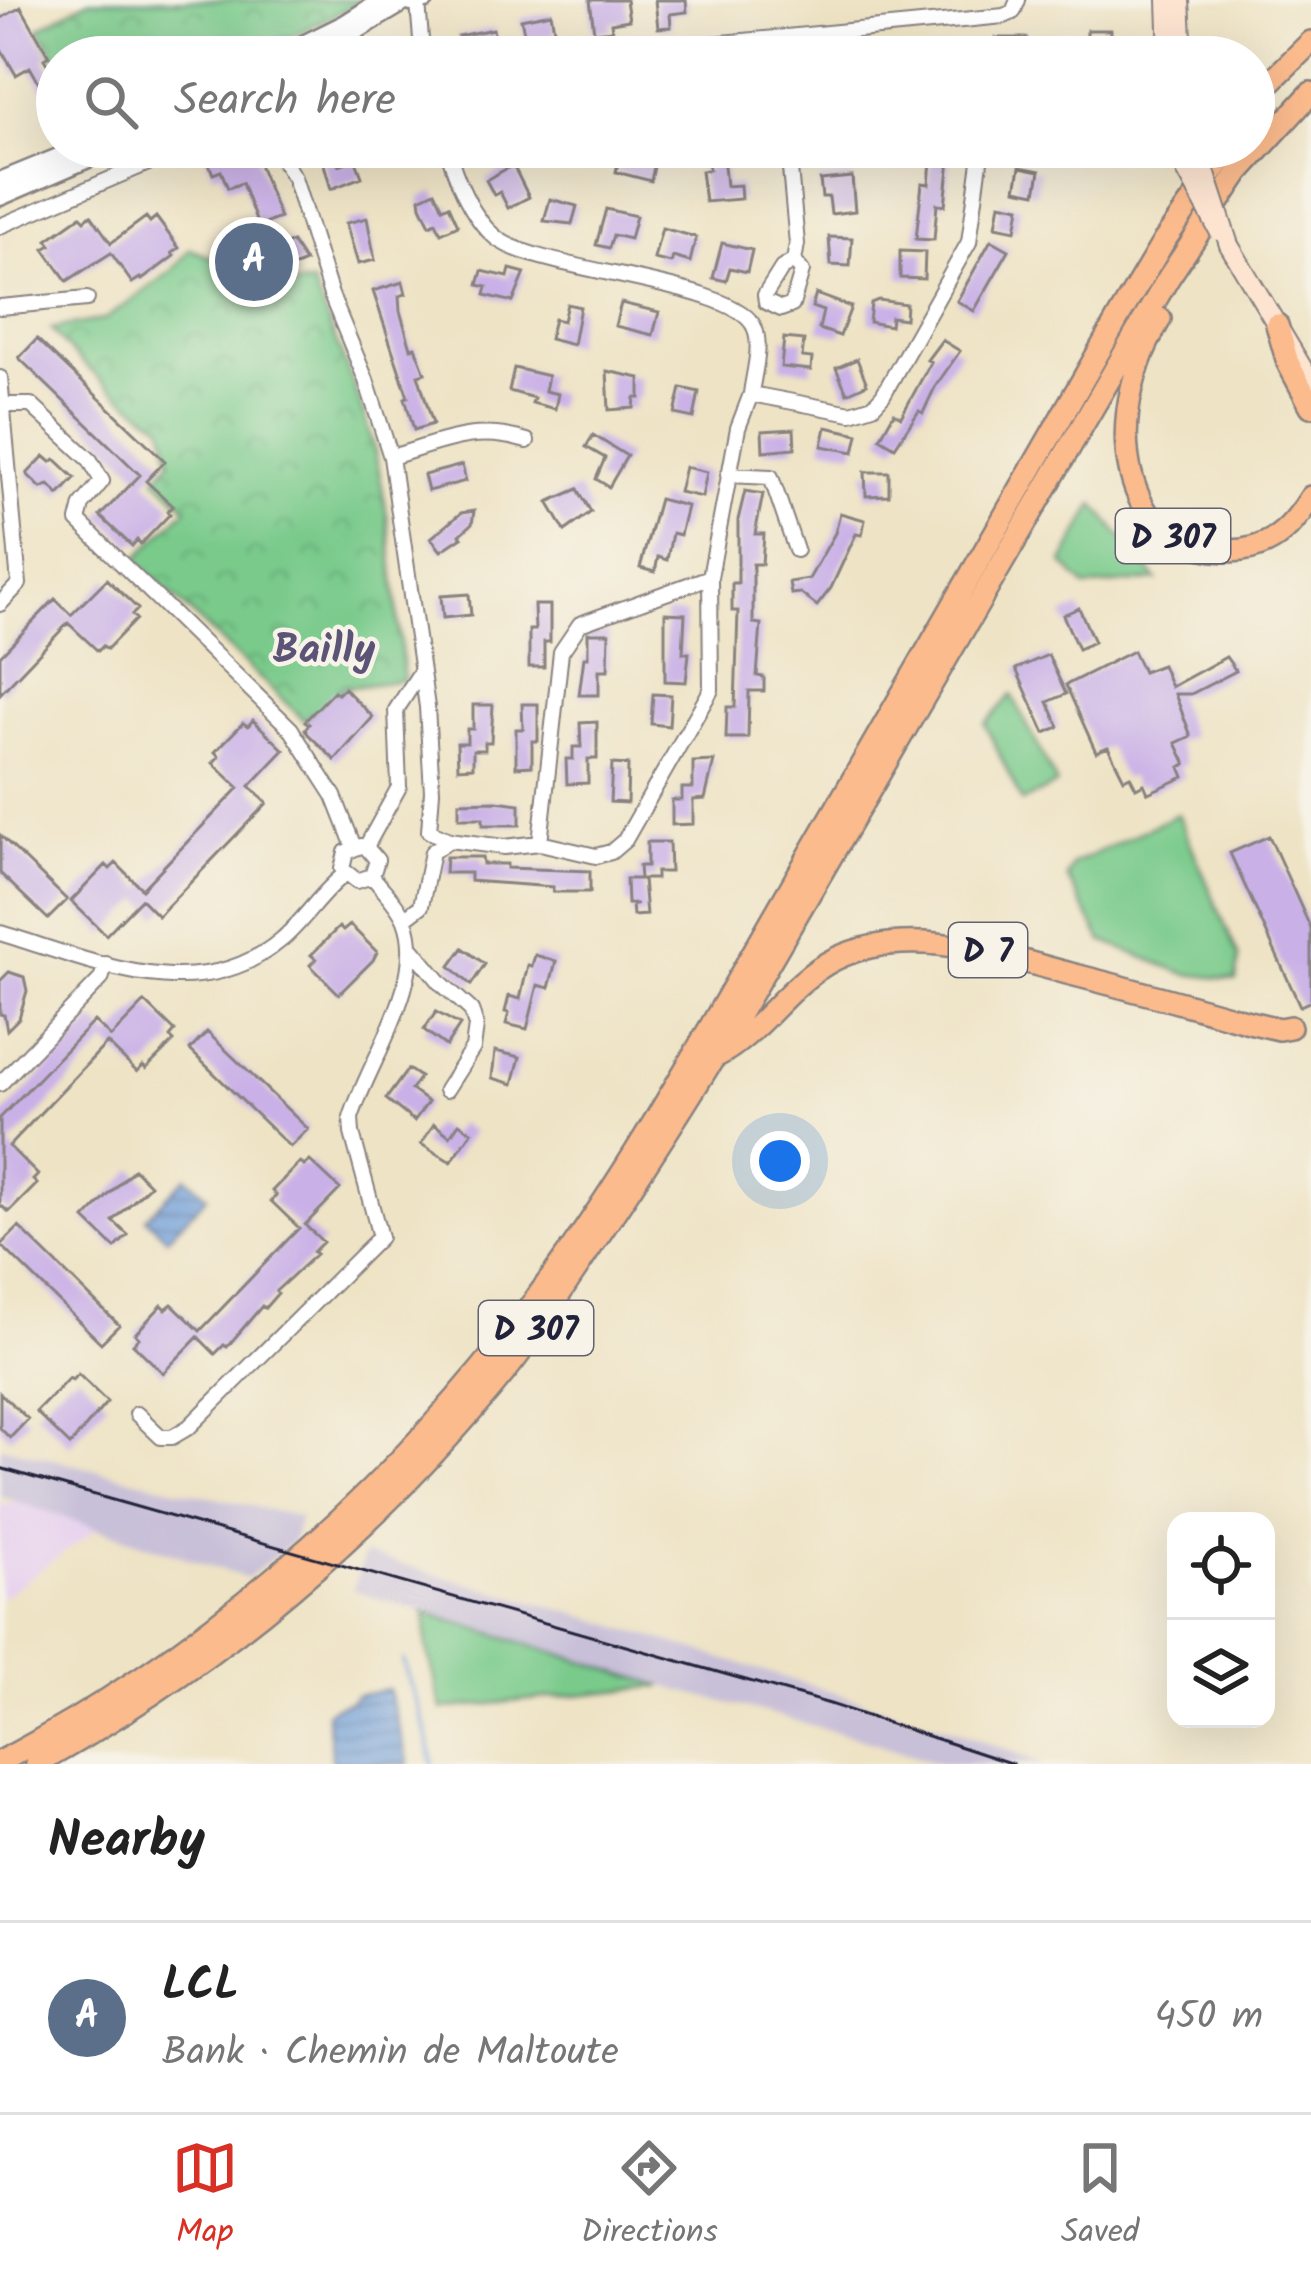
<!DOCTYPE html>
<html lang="en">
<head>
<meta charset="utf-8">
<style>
	:root { --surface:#fff; --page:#f6f6f6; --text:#222; --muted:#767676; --line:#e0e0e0; --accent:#d93025 }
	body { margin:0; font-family:Kalam,sans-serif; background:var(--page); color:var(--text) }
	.controls { position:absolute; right:36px; bottom:36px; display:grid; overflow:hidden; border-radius:24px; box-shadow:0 12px 48px #0002 }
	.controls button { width:108px; height:108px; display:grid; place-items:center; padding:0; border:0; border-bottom:3px solid var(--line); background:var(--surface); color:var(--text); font:60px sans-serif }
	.you { position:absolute; left:780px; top:1161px; width:42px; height:42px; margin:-30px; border:9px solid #fff; border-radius:50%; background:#1a73e8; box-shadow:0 0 0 18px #1a73e833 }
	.badge { display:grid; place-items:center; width:78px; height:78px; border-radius:50%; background:var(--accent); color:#fff; font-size:39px; font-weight:700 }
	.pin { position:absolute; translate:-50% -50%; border:6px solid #fff; box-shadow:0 3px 12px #0006 }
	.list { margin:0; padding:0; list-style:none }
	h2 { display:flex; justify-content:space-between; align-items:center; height:156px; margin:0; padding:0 48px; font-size:51px }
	h2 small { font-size:39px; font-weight:400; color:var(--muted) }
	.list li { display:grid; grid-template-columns:78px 1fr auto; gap:36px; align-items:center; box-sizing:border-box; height:192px; padding:0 48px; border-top:3px solid var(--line) }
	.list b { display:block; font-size:45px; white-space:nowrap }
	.list p { margin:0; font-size:39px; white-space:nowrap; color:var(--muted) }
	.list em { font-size:39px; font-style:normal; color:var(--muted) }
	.icon { flex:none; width:66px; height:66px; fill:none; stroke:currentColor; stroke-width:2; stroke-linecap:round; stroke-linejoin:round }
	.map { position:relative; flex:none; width:1311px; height:1764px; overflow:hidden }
	.search { position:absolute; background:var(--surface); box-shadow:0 12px 48px #0002; left:36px; right:36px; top:36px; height:132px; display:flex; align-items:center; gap:30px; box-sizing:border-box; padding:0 42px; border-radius:66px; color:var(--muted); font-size:45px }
	.sheet { height:348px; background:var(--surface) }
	nav { display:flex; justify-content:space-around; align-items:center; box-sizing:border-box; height:168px; border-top:3px solid var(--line); background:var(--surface); font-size:33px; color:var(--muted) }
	nav a { display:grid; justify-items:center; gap:6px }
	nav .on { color:var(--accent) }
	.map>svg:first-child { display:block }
	.built { fill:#e7d2ef }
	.railway { fill:#c8bfd8 }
	.grass { fill:#79ca8b; stroke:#4e7663; stroke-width:3 }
	.park { fill:url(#park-crowns); stroke:#4e7663; stroke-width:3 }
	.water { fill:url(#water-rules); stroke:#48608a; stroke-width:3 }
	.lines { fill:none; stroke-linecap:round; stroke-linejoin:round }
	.stream { stroke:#6f9ed8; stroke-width:4.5 }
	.building { fill:#c9b0e7 }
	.minor-casing { stroke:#888280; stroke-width:18 }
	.tertiary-casing { stroke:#888280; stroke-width:21 }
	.secondary-casing { stroke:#888280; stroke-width:22 }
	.primary-casing { stroke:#888280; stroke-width:26 }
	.minor { stroke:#fff; stroke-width:14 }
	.tertiary { stroke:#fff; stroke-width:16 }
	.secondary { stroke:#fde4d1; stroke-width:18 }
	.primary { stroke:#fbbb8d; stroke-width:21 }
	.tram { stroke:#22223b; stroke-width:3 }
	.secondary-bridge-casing { stroke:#888280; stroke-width:22; stroke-linecap:butt }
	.secondary-bridge { stroke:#fde4d1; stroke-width:18 }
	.labels { text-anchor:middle; stroke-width:9; stroke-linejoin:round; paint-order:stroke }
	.shield { fill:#f7f3e8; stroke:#62616f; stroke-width:3 }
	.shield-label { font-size:33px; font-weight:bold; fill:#22223b }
	.quarter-label { font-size:42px; font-weight:bold; fill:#5c5477; stroke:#f7f3e8 }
</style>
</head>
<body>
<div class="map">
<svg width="1311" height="1764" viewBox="0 0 1311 1764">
	<defs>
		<pattern id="park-crowns" width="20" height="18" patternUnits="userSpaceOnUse" patternTransform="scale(3)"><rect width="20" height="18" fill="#79ca8b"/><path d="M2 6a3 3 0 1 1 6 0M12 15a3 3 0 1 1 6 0" fill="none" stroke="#68ad79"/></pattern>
		<pattern id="water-rules" width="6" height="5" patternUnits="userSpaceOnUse" patternTransform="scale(3)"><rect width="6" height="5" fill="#6f9ed8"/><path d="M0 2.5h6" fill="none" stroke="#5b80b0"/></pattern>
	</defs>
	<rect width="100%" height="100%" fill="#f7f3e8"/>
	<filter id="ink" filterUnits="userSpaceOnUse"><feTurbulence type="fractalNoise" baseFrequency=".00833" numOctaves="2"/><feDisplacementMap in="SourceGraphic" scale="24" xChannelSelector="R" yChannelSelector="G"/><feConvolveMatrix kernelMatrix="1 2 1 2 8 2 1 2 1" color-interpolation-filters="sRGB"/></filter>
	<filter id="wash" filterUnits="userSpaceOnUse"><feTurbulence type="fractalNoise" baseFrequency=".004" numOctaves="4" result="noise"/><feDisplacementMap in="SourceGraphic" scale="48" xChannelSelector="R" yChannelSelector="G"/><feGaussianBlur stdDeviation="2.7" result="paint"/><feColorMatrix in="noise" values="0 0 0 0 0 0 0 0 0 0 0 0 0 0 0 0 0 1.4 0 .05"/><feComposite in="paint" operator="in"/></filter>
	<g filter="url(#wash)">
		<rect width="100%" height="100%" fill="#eee3c5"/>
		<path class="built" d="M24 1503 98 1528 0 1599V1504Z"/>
		<path class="railway" d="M0 1446 154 1484 300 1517 292 1542 247 1578 0 1496Z
			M364 1554 580 1615 956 1730 1044 1764H941L863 1739 663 1686 353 1590Z"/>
		<path class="grass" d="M1094 504 1157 580 1085 587 1063 563Z
			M1012 695 1057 784 1022 802 985 724Z
			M1178 814 1239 958 1236 980 1186 974 1102 941 1067 877 1073 864Z
			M426 1613 663 1686 442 1709 426 1644Z"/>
		<path class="park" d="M89 0H365L250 57 57 60 39 28Z
			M190 249 221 261 247 292 312 283C334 337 359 392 374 449 393 524 395 604 404 680L344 688 305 721 135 560 187 508 156 478 171 461 163 425C120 398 83 368 51 329L105 319 172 271Z"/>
		<path class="water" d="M186 1177 207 1196 167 1238 146 1218Z
			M388 1690 409 1764H333L326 1713C333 1703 348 1706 355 1696Z"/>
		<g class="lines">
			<path class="stream" d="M403 1661 427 1732 433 1764"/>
		</g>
		<g id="blocks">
			<path class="building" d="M590 0H626L629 20 611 23 612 30 594 32Z
				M655 0H686L687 12 670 14 671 27 658 28Z
				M21 7 49 56 44 59 57 80V114L30 67 16 75 0 47V19Z
				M551 13 555 35 539 38 541 52 529 54 521 19Z
				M493 29 498 52 462 57 458 36Z
				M1087 30H1111L1110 57H1087Z
				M996 38H1027V57H995Z
				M230 147H245L249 156 255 154 280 218 258 226 242 183 228 188 221 171 213 174 206 157Z
				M634 147H658L651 181 616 172 619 158 633 154Z
				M706 147H722L726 186 740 185 741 199 705 202 701 171 709 170Z
				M932 148 951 150 945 205 937 204 934 240 916 239 922 183 929 184Z
				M335 157 339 165 355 159 362 177 331 189 323 161Z
				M513 165 529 197 508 208 500 192 494 195 486 180Z
				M1020 167 1040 171 1036 193 1016 189Z
				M852 177 855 211 831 214 829 197H822L820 180Z
				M435 191 443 208 449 205 458 225 441 233 436 222 430 225 421 206 420 198Z
				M550 199 577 206 572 224 544 221Z
				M1000 203 1020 207 1016 230 996 226Z
				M606 209 636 216 630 239 613 235 609 248 596 245Z
				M91 215 111 243 146 217 150 222 156 217 179 248 172 253 174 256 142 280 140 278 132 283 111 253 67 281 44 249 51 245 47 240 81 216 85 220Z
				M367 218 375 260 358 264 346 223Z
				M662 228 696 237 690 262 673 257 671 263 654 259Z
				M829 237 852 238 850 266 831 265Z
				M991 240 1009 250 974 311 957 301Z
				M292 242 305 262 246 287 237 265Z
				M722 243 752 250 747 272 730 268 726 281 713 278Z
				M900 251 925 252 924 279 900 278Z
				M510 269 525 273 513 302 485 295 487 287 478 285 482 271 508 277Z
				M403 282 406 294 399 296 400 311 411 348 415 347 425 373 418 375 433 424 414 430 405 398 408 397 373 291Z
				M816 294 851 307 840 336 819 329 823 311 812 307Z
				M878 300 906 304 905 319 891 317 890 326 869 322 871 303Z
				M621 303 659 312 653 335 615 326Z
				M567 304 580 307 573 345 549 339 554 319 563 321Z
				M784 338 804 340 802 357 812 358 811 370 781 367Z
				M37 339 165 461 146 481 173 506 167 511 170 514 141 544 137 540 132 546 100 516 140 475 19 358Z
				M942 340 960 351 935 387 923 413 919 411 895 447 880 438 894 413 901 417 931 362 927 360Z
				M857 359 867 384 847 393 836 368Z
				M514 368 548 376 545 391 558 394 555 409 532 403 534 398 509 391Z
				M607 371 640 378V398H635L634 408 609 410Z
				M681 388 699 392 694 418 675 414Z
				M826 427 858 434 854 452 822 446Z
				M794 429 795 448 763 451 762 431Z
				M593 435 627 456 609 487 596 479 605 458 586 447Z
				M44 456 51 462 55 459 75 478 59 495 49 485 41 488 27 474Z
				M462 465 466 481 428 491 424 475Z
				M685 467 707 472 702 497 679 492Z
				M865 472H889V495L866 496Z
				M578 489 591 512 565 531 548 502Z
				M745 491 763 494 755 534H764L762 564H753V623L761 624 757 676 764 677V691H749L748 738H726L727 707H735L738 611H732V583H738V520Z
				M659 499 687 506 680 535 672 533 667 560 658 557 655 572 640 568Z
				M474 511 472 524 460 535 462 537 441 551 431 538 461 513Z
				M840 513 865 520 862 535 856 534 831 588 817 606 800 593 791 594 789 582 809 579 835 533Z
				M107 579 138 609 132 615 136 619 107 649 103 646 98 651 68 623 0 694V656L55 599 71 615Z
				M469 594 471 615 443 618 441 596Z
				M534 605H550V642H544V667H529V630H535Z
				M1079 608 1094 642 1078 649 1063 615Z
				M665 613 685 614 683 653H689L686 682 665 681Z
				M588 633H609L608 670H599V695H579L584 657H588Z
				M1133 651 1143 672 1162 665 1171 687 1226 657 1236 671 1191 694H1175L1191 736 1176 743 1186 764 1180 767 1184 777 1148 793 1144 784 1136 788 1130 776 1124 779 1108 747 1096 752 1066 685Z
				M1048 655 1066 694 1048 702 1059 727 1045 733 1016 669Z
				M344 688 373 717 335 760 308 734 305 729 309 724 305 721 334 691 338 694Z
				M653 694 671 695 669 726 651 724Z
				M522 704H538V741H532V766L516 767V729H523Z
				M473 705H493L491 742H485V750H473V767L458 768 457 743H467V729H473Z
				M253 720 284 750 250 786 267 803 158 916 141 899 106 935 71 901 106 865 110 869 116 863 142 889 239 788 213 763 219 756 215 752 243 723 248 726Z
				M597 722V759H588V783L567 784 566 759H573V747H581L580 723Z
				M714 761 705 799 693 800V824L672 825V800H682V788H693V762Z
				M612 764 628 765 627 803 610 802Z
				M496 801 520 804V825H483V818H459V802Z
				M0 835 67 900 48 919 0 873Z
				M1269 836 1311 929V1001L1300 1006 1230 853Z
				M647 842H669L670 872H656V879H643L646 915 633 916 632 904H637H627L626 879H640L639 866H647Z
				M446 857H482L483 864H507V868L590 871V892H553V887L470 881V873H445Z
				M350 925 377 952 373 960 339 994 310 965 316 959 311 955 339 927 343 931Z
				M463 948 485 964 471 985 450 966Z
				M535 955 556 961 549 988 538 985 527 1029 506 1024 509 1013 505 1012 509 996 520 999 528 965 532 966Z
				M9 972 24 977 27 991 19 1018 7 1030 4 1015 0 1014V981Z
				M145 1002 175 1031 170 1037 174 1041 146 1069 143 1066 137 1072 107 1043 9 1146 38 1175 33 1180 37 1184 9 1212 0 1205V1118L94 1021 111 1037Z
				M436 1012 460 1025 446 1046 424 1030Z
				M207 1032 308 1129 290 1147 190 1050Z
				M495 1051 520 1057 513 1084 492 1078Z
				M408 1069 420 1077 411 1090 428 1102 414 1121 386 1099Z
				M459 1123 472 1132 451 1162 421 1144 434 1124 450 1136Z
				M310 1161 340 1189 305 1225 323 1242 313 1252 316 1254 276 1291 278 1293 265 1308 262 1306 227 1347 224 1345 215 1354 198 1337 163 1373 133 1344 139 1338 135 1334 162 1305 166 1309 172 1304 200 1331 299 1228 271 1201 276 1195 272 1191 300 1162 304 1166Z
				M134 1169 150 1185 113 1221 128 1235 115 1248 85 1219Z
				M19 1227 119 1325 101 1343 1 1245Z
				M78 1374 107 1402 70 1445 36 1412 69 1378 72 1380Z
				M0 1393 28 1419 10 1438 0 1428Z"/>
		</g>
	</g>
	<g filter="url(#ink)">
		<use href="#blocks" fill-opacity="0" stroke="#888280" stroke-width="3"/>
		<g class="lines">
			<g class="minor-casing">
				<path id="minor" d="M418 3 421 39 427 57
					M615 57 649 50 1004 16 1013 12 1018 0
					M275 147 294 178 331 295 366 380 391 457 427 707 432 791 429 831 449 840 504 847 540 843 596 856 611 852 625 840 711 690 710 577 738 428 751 394 851 413 873 406 883 395 969 242 982 147
					M447 147C455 177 471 217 495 237 537 273 739 281 755 329 762 348 753 375 751 394
					M788 147 797 244 794 261 802 271 792 305 781 309 766 302 765 295 782 268 794 261
					M0 226 186 147
					M0 307 87 299
					M0 378 19 584 0 604
					M3 405H31L90 460 102 481 82 505 78 521 291 729 334 796 354 847
					M391 457C443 442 473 425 527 441
					M728 475 771 477 796 550
					M540 843 561 652 580 624 710 577
					M361 846 346 852 342 869 357 881 372 876
					M366 847 399 787 396 710 420 673
					M366 847 377 860 372 876
					M404 919 421 906 432 852 449 840
					M0 933C91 960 197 1011 281 940 305 920 320 893 345 874
					M411 947 441 983 471 1010 476 1026 473 1048 446 1090
					M0 1084 101 979 106 964
					M137 1414 161 1437H172L189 1427 380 1237 352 1133 351 1118C368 1062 428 980 405 921 399 905 383 890 372 876"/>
			</g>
			<g class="tertiary-casing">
				<path id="tertiary" d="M402 0 411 3 426 0
					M277 57 344 24 382 0
					M312 57 405 2
					M0 181 83 147
					M0 197 116 147"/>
			</g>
			<g class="secondary-casing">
				<path id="secondary" d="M1167 0 1169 57
					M1180 0 1183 57
					M1229 245 1311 382"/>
			</g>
			<g class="primary-casing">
				<path id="primary" d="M1259 110 1262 90 1311 42
					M1160 319C1128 374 1112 446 1143 506 1164 546 1226 562 1266 543 1286 534 1300 515 1311 497
					M1277 325 1288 363 1311 406
					M715 1057C762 1033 787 983 835 959 909 923 998 955 1071 974 1130 989 1190 1005 1249 1022L1279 1029 1290 1027
					M0 1762C225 1643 415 1472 561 1264 649 1140 723 1004 799 873 907 686 1014 500 1121 313L1164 241 1231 147
					M36 1764C218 1665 377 1529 508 1368 533 1338 553 1303 575 1271 623 1200 669 1130 714 1057L1169 277 1239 172 1311 93"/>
			</g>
			<use href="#minor" class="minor"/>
			<use href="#tertiary" class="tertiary"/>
			<use href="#secondary" class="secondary"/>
			<use href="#primary" class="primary"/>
			<path class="tram" d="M0 1468 830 1704 1013 1764"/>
			<g class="secondary-bridge-casing">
				<path id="secondary-bridge" d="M1197 147 1229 245
					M1181 161 1219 231"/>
			</g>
			<use href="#secondary-bridge" class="secondary-bridge"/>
		</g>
	</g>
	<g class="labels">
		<g class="shield">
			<rect x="1116" y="509" width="114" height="54" rx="9"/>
			<rect x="949" y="923" width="78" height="54" rx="9"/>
			<rect x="479" y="1301" width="114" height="54" rx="9"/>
		</g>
		<g class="shield-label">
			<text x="1173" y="548">D 307</text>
			<text x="988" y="962">D 7</text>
			<text x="536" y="1340">D 307</text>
		</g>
		<g class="quarter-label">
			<text x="324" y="663">Bailly</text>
		</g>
	</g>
</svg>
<div class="controls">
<button><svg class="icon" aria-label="locate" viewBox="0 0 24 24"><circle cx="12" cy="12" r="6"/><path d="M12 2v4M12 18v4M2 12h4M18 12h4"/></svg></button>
<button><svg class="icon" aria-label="layers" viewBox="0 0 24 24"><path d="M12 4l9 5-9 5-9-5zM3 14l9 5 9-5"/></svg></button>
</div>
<div class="you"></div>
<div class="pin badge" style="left:254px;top:262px;background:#5c6f8a">A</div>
<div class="search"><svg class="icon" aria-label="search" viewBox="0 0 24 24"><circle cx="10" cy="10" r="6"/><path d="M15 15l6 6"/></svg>Search here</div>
</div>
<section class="sheet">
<h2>Nearby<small></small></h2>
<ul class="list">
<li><span class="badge" style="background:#5c6f8a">A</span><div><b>LCL</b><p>Bank · Chemin de Maltoute</p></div><em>450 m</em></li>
</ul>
</section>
<nav>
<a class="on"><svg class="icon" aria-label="map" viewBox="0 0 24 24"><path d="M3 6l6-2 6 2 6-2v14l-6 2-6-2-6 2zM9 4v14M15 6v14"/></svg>Map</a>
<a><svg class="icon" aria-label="directions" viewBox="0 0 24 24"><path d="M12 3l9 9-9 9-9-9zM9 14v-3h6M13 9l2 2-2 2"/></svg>Directions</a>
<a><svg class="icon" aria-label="saved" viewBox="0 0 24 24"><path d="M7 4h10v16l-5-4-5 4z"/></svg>Saved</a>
</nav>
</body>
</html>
